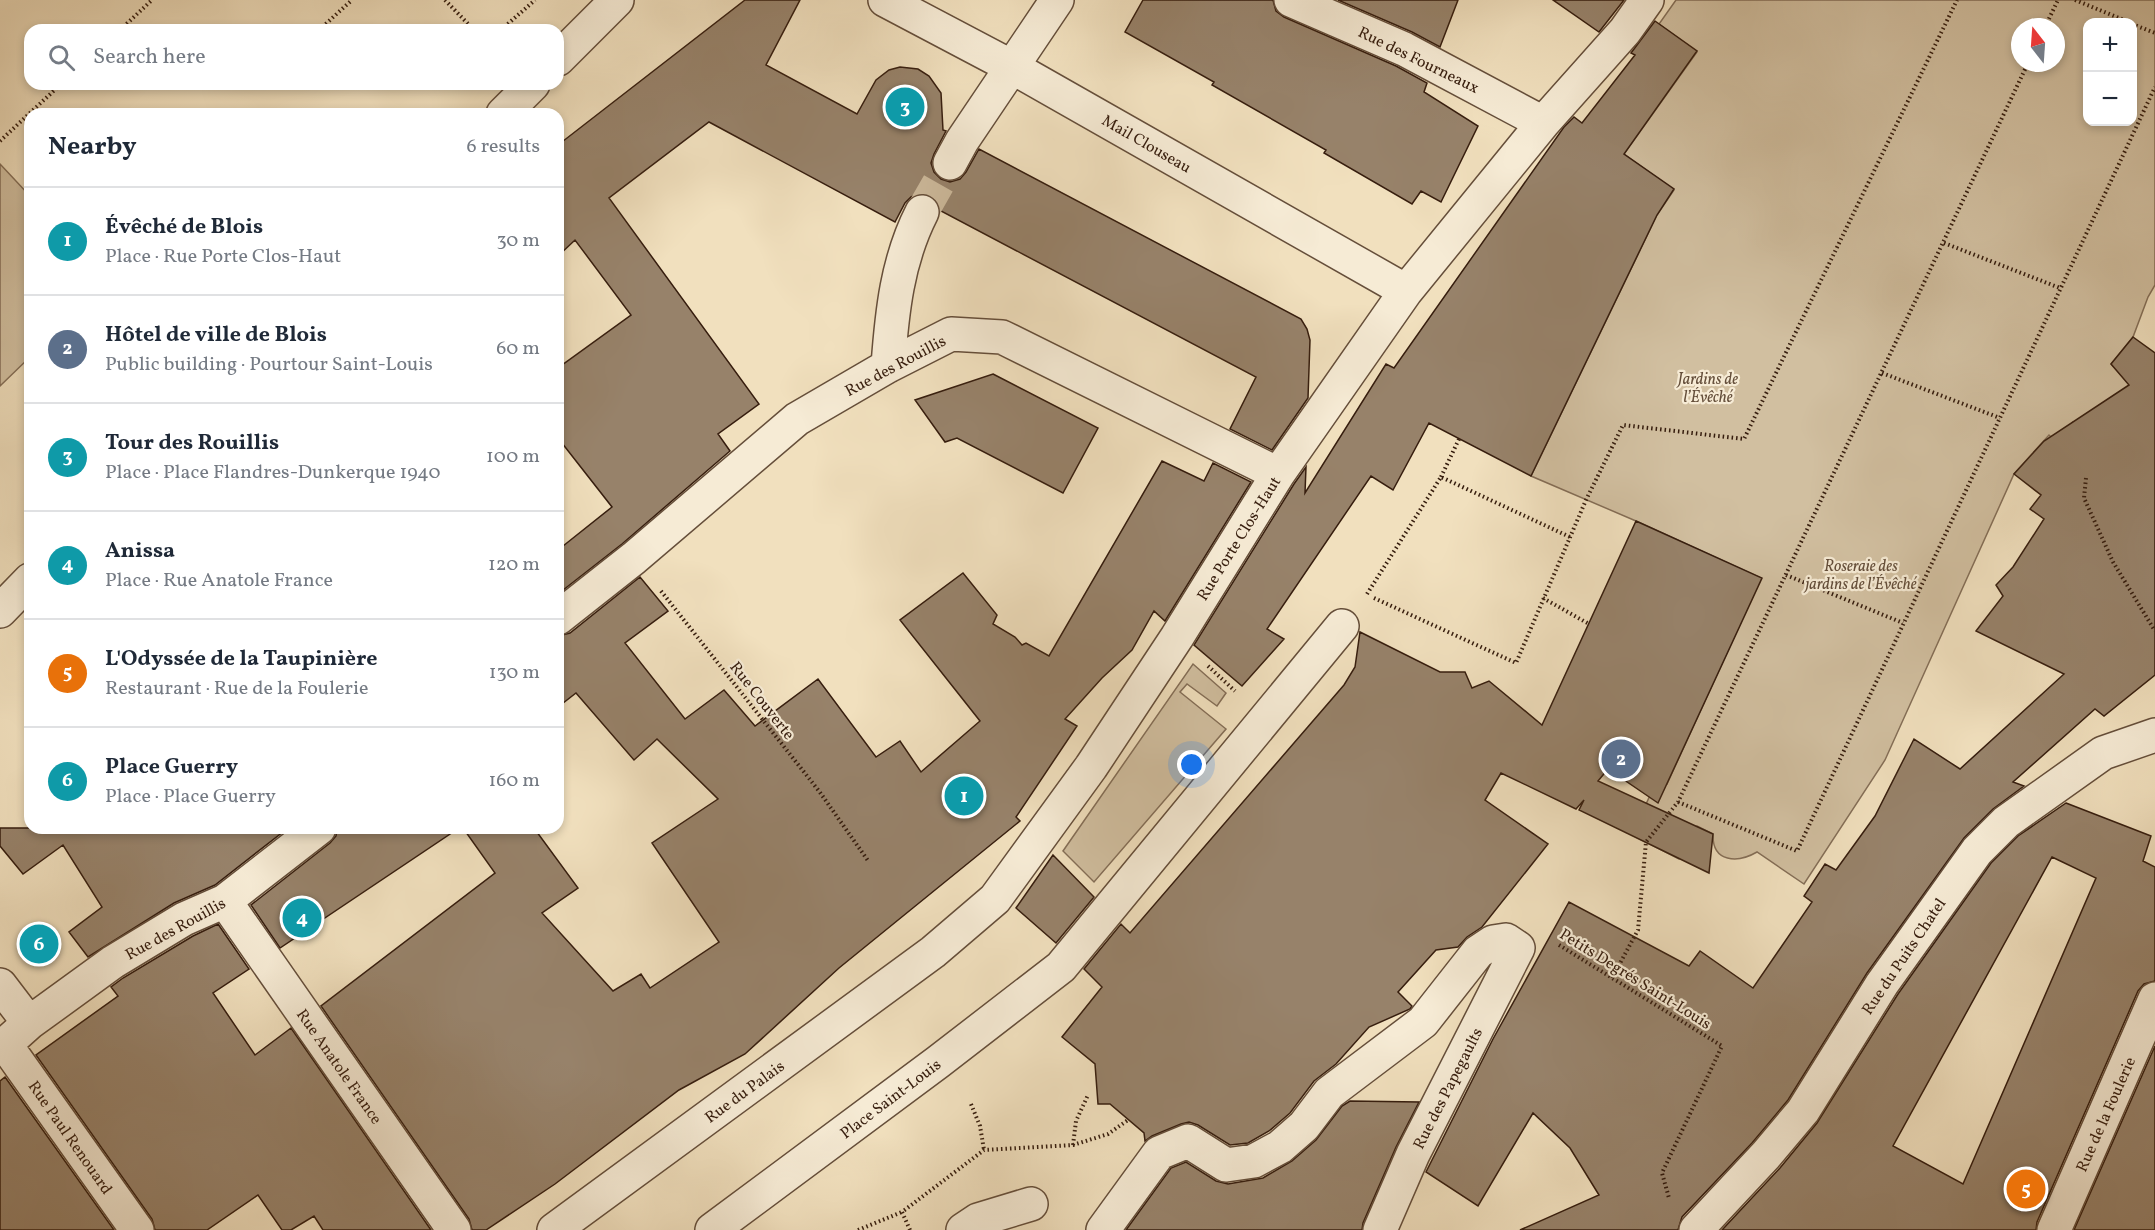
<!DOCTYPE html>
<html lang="en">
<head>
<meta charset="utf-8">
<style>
	:root { --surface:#fff; --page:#f6f6f7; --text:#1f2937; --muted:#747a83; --line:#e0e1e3; --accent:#d93025 }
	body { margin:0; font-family:Vollkorn,serif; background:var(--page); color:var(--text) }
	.controls { position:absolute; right:18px; top:18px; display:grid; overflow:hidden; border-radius:12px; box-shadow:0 3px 9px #0003 }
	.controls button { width:54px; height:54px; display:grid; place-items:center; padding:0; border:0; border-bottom:2px solid var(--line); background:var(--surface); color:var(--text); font:30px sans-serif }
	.compass { position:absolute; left:2011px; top:18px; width:54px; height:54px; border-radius:50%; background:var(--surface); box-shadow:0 3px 9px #0003; rotate:343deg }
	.you { position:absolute; left:1192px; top:765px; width:21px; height:21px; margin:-15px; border:4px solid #fff; border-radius:50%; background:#1a73e8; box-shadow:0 0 0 9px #1a73e833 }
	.badge { display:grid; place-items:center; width:39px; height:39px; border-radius:50%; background:var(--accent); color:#fff; font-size:20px; font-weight:700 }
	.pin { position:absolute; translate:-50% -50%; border:3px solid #fff; box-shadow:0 2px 6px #0006 }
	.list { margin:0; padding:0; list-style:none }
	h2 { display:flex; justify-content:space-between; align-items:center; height:78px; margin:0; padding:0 24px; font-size:26px }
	h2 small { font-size:20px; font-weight:400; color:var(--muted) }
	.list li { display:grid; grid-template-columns:39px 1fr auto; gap:18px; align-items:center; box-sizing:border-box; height:108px; padding:0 24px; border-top:2px solid var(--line) }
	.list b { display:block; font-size:22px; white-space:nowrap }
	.list p { margin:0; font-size:20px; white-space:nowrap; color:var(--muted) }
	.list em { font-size:20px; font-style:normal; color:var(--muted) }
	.icon { flex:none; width:33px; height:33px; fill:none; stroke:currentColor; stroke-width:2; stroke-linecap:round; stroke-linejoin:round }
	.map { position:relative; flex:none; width:2155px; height:1230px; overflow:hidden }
	.search { position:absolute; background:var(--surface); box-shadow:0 3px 9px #0003; left:24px; top:24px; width:540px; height:66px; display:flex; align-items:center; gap:15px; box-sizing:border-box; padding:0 21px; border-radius:18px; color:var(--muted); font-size:22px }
	.panel { position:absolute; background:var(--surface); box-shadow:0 3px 9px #0003; left:24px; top:108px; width:540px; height:726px; border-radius:18px }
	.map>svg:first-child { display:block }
	.green { fill:#d1bfa0; stroke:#846e57; stroke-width:1.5; fill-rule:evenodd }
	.building { fill:#97826a; stroke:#361d0e; stroke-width:1.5; fill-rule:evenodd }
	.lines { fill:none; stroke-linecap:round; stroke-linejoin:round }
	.minor-tunnel { stroke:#ccb99b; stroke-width:33; stroke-dasharray:33 16; stroke-linecap:butt }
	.minor-casing { stroke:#654e3a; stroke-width:36 }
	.path { stroke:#361d0e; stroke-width:4; stroke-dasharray:1.5 3; stroke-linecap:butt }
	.minor { stroke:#f6ebd5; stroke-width:33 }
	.labels { text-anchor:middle; stroke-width:4.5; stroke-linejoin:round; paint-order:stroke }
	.street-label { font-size:16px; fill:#361d0e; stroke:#f6ebd5 }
	.park-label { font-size:16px; font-style:italic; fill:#644e3a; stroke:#f6ebd5 }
</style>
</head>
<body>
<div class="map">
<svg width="2155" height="1230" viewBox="0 0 2155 1230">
	<rect width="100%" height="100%" fill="#f1e0be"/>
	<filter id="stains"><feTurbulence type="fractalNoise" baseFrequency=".00333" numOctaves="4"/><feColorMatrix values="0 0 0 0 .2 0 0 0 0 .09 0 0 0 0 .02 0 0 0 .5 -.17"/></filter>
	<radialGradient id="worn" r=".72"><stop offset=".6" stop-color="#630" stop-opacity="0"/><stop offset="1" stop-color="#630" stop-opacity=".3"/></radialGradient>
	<path class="green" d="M1676 0H2155V285L2148 297 2133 337 2111 364 2134 389 2093 449 2073 422 2055 441 2049 435 2014 474 1885 760 1804 884 1757 852C1738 863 1712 863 1713 834L1697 826 1679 859 1632 835 1657 780 1667 784 1761 578 1636 521 1531 476 1657 215 1674 190 1624 154 1697 52 1659 24ZM2088 22H2132V122H2088ZM2020 27H2056V63H2020Z
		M0 164 30 196V357L0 386Z
		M1193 664 1226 693 1217 706 1187 684 1180 692 1226 729 1094 882 1063 851Z"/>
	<path class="building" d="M745 0H800L766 65 857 114 876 80 889 70 900 67 918 69 929 76 941 93 943 130 946 131 934 154 931 163 934 172 941 179 950 182 960 179 966 172 979 149 1301 319 1307 329 1310 340 1308 398 1272 450 1230 429 1256 377 941 211 938 202 930 195 920 193 911 197 905 203 895 222 709 122 609 198 759 404 718 434 730 451 622 544 558 594V550L612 507 558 438V368L631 315 575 240 558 256V145Z
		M1143 0H1273L1276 11 1284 17 1396 66 1427 83 1424 92 1478 126 1441 202 1421 191 1412 204 1324 153 1326 150 1212 85 1214 82 1125 32Z
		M1338 0H1458L1440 47 1412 32Z
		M1553 0H1624L1599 32Z
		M1655 21 1697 51 1624 154 1674 189 1657 215 1531 476 1429 423 1393 490 1371 476 1267 629 1284 639 1242 686 1194 645 1294 484 1306 467 1305 493 1386 364 1394 368 1564 127 1574 117 1582 123 1635 55 1631 53Z
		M2133 337 2155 353V675L2104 716 2095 709 2013 782 2024 786 1993 809 1964 838 1867 973 1788 1100 1752 1143 1682 1217 1678 1230H1520L1599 1195 1570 1148 1533 1113 1478 1206 1426 1172 1493 1039 1569 902 1689 966 1700 951 1753 988 1812 902 1804 896 1825 864 1836 870 1875 816 1914 739 1960 769 2064 674 1976 631 2003 596 1996 585 2013 567 2044 519 2030 509 2041 495 2014 474 2044 441 2129 385 2111 364Z
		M993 374 1098 428 1063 493 957 438 945 442 915 400Z
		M1162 461 1204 481 1213 463 1251 482 1165 621 1154 611 1132 650 1102 678 1065 719 1077 726 1016 817 1020 821 839 968 745 1054 679 1090 555 1184 486 1230H472L469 1219 321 1006 495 873 463 828H534L578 888 542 913 613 991 641 974 650 988 719 942 652 843 718 799 657 739 634 760 576 693 558 707V636L570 633 640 577 668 611 625 643 685 719 724 690 755 726 818 679 876 757 900 741 921 772 980 721 900 620 963 573 997 615 993 624 1015 637 1022 645 1026 643 1049 656Z
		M1636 521 1762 578 1658 803 1608 769 1598 781 1713 834 1709 873 1579 810 1584 800 1576 809 1501 773 1485 800 1548 844 1482 927 1467 937 1458 947 1436 950 1398 992 1412 1006 1410 1009 1369 1027 1336 1064 1314 1081 1290 1113 1269 1131 1248 1143 1230 1145 1198 1125 1189 1122 1181 1124 1152 1136 1145 1141 1144 1133 1110 1104H1098L1095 1064 1062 1037 1102 987 1084 969 1121 924 1130 933 1344 685 1355 667 1360 632 1440 672H1465L1472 688 1489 681 1542 725Z
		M2066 803 2151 836 2143 861 2155 867V981L2144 984 2138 991 2037 1222 2036 1230H1722L1780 1168 1817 1123 1898 994 1991 863 2018 836ZM2052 857 2096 878 1963 1184 1893 1146Z
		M0 828H288L215 885 174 903 88 957 69 932 102 907 63 845 23 874 0 846Z
		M337 828H459L280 948 251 905 330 843 336 836Z
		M1053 855 1094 897 1056 943 1016 908Z
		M218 924 249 969 213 993 255 1055 291 1028 431 1230H323L314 1216 291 1230H282L258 1195 207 1230H155L152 1219 36 1055 118 996 111 987 123 978 193 936Z
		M2155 1046V1230H2074Z
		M5 1077 114 1230H0V1081Z
		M1350 1101 1419 1102 1396 1147 1363 1223 1362 1230H1126L1171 1168 1186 1162 1216 1181 1228 1184 1263 1178 1292 1161 1316 1140 1342 1106Z"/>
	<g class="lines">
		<path class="minor-tunnel" d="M922 212 950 163"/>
		<g class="minor-casing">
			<path id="minor" d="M885 0 1012 67 1406 291
				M1291 0 1404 49 1543 123
				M558 59 617 0
				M503 114 533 84
				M950 163 962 141 1057 0
				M888 366C892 312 897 261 922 212
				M0 611 30 580
				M558 618 634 558 797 419 888 366 951 334 1002 337 1278 474
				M225 901 454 1230
				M0 985 29 1023
				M5 1044 137 1230
				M0 1049 29 1023 113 962 184 919 225 901 319 828
				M554 1230 933 952 995 899 1091 767 1177 637 1278 474 1406 291 1543 123 1625 31 1647 0
				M712 1230 938 1062 1061 967 1342 626
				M963 1230 978 1220 1031 1204
				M1103 1230 1159 1153 1188 1141 1226 1165 1254 1161 1280 1147 1304 1126 1329 1093 1423 1022 1478 952 1493 942 1506 940 1518 948 1413 1154 1380 1230
				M1696 1230 1766 1155 1803 1111 1882 984 1977 851 2006 822 2103 753 2155 735
				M2054 1230 2155 999"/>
		</g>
		<path class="path" d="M445 0 474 30
			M2075 0 2129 22
			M2132 24 2155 33
			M2045 27 2058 0
			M120 30 152 0
			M319 30 352 0
			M501 30 535 0
			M0 141 61 84
			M1944 243 2060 288
			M1882 373 2000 418
			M1441 477 1459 439
			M2086 478 2084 498 2113 562 2155 631
			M1786 575 1903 623
			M661 591 819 791 869 862
			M1367 594 1441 477 1570 537
			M1374 598 1516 663 1586 500 1623 425 1744 439 1957 0
			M1543 598 1589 624
			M1208 666 1235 691
			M1678 802 1797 851 2155 87
			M1559 945 1722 1046 1662 1173 1669 1198
			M1612 978 1638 930 1646 842 1678 802 2028 63
			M971 1104 980 1126 984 1150
			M1073 1145 1076 1121 1088 1095
			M858 1230 902 1212
			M910 1230 902 1212 984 1150 1073 1145 1108 1134 1128 1120"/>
		<use href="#minor" class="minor"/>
	</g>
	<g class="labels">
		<g class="street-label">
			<text transform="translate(1419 59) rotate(26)" y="6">Rue des Fourneaux</text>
			<text transform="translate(1147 143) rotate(30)" y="6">Mail Clouseau</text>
			<text transform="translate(895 365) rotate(-28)" y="6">Rue des Rouillis</text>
			<text transform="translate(1238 538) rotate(-58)" y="6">Rue Porte Clos-Haut</text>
			<text transform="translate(763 700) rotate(52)" y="6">Rue Couverte</text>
			<text transform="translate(175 928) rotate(-29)" y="6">Rue des Rouillis</text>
			<text transform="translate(1903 956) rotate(-56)" y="6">Rue du Puits Chatel</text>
			<text transform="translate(1636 978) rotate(32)" y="6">Petits Degrés Saint-Louis</text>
			<text transform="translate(340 1066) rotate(55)" y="6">Rue Anatole France</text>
			<text transform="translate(1447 1088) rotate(-63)" y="6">Rue des Papegaults</text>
			<text transform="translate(744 1091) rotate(-36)" y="6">Rue du Palais</text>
			<text transform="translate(890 1098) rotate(-37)" y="6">Place Saint-Louis</text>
			<text transform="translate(2105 1114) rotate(-66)" y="6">Rue de la Foulerie</text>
			<text transform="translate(71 1137) rotate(55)" y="6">Rue Paul Renouard</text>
		</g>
		<g class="park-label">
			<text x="1708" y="384">Jardins de<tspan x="1708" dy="18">l’Évêché</tspan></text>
			<text x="1861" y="571">Roseraie des<tspan x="1861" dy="18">jardins de l’Évêché</tspan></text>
		</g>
	</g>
	<rect width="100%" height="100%" filter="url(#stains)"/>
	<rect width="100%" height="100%" fill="url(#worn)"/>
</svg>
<div class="controls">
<button>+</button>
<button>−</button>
</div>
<svg class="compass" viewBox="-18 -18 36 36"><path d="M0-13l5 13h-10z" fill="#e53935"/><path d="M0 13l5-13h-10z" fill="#747a83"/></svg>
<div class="you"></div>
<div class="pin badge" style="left:964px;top:796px;background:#0f9aa8">1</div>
<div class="pin badge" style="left:1621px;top:759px;background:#5c6f8a">2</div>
<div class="pin badge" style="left:905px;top:107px;background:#0f9aa8">3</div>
<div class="pin badge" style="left:302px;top:918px;background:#0f9aa8">4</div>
<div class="pin badge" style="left:2026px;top:1189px;background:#e8710a">5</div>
<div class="pin badge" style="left:39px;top:944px;background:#0f9aa8">6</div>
<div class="search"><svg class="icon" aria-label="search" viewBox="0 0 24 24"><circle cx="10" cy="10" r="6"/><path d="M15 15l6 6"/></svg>Search here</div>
<section class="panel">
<h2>Nearby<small>6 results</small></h2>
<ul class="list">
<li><span class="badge" style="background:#0f9aa8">1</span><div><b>Évêché de Blois</b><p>Place · Rue Porte Clos-Haut</p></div><em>30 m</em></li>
<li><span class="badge" style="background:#5c6f8a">2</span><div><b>Hôtel de ville de Blois</b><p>Public building · Pourtour Saint-Louis</p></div><em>60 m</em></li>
<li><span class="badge" style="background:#0f9aa8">3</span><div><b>Tour des Rouillis</b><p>Place · Place Flandres-Dunkerque 1940</p></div><em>100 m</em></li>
<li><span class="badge" style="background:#0f9aa8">4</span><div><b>Anissa</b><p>Place · Rue Anatole France</p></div><em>120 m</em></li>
<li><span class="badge" style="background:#e8710a">5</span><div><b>L'Odyssée de la Taupinière</b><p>Restaurant · Rue de la Foulerie</p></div><em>130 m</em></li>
<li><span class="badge" style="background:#0f9aa8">6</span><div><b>Place Guerry</b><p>Place · Place Guerry</p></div><em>160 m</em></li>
</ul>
</section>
</div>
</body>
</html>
